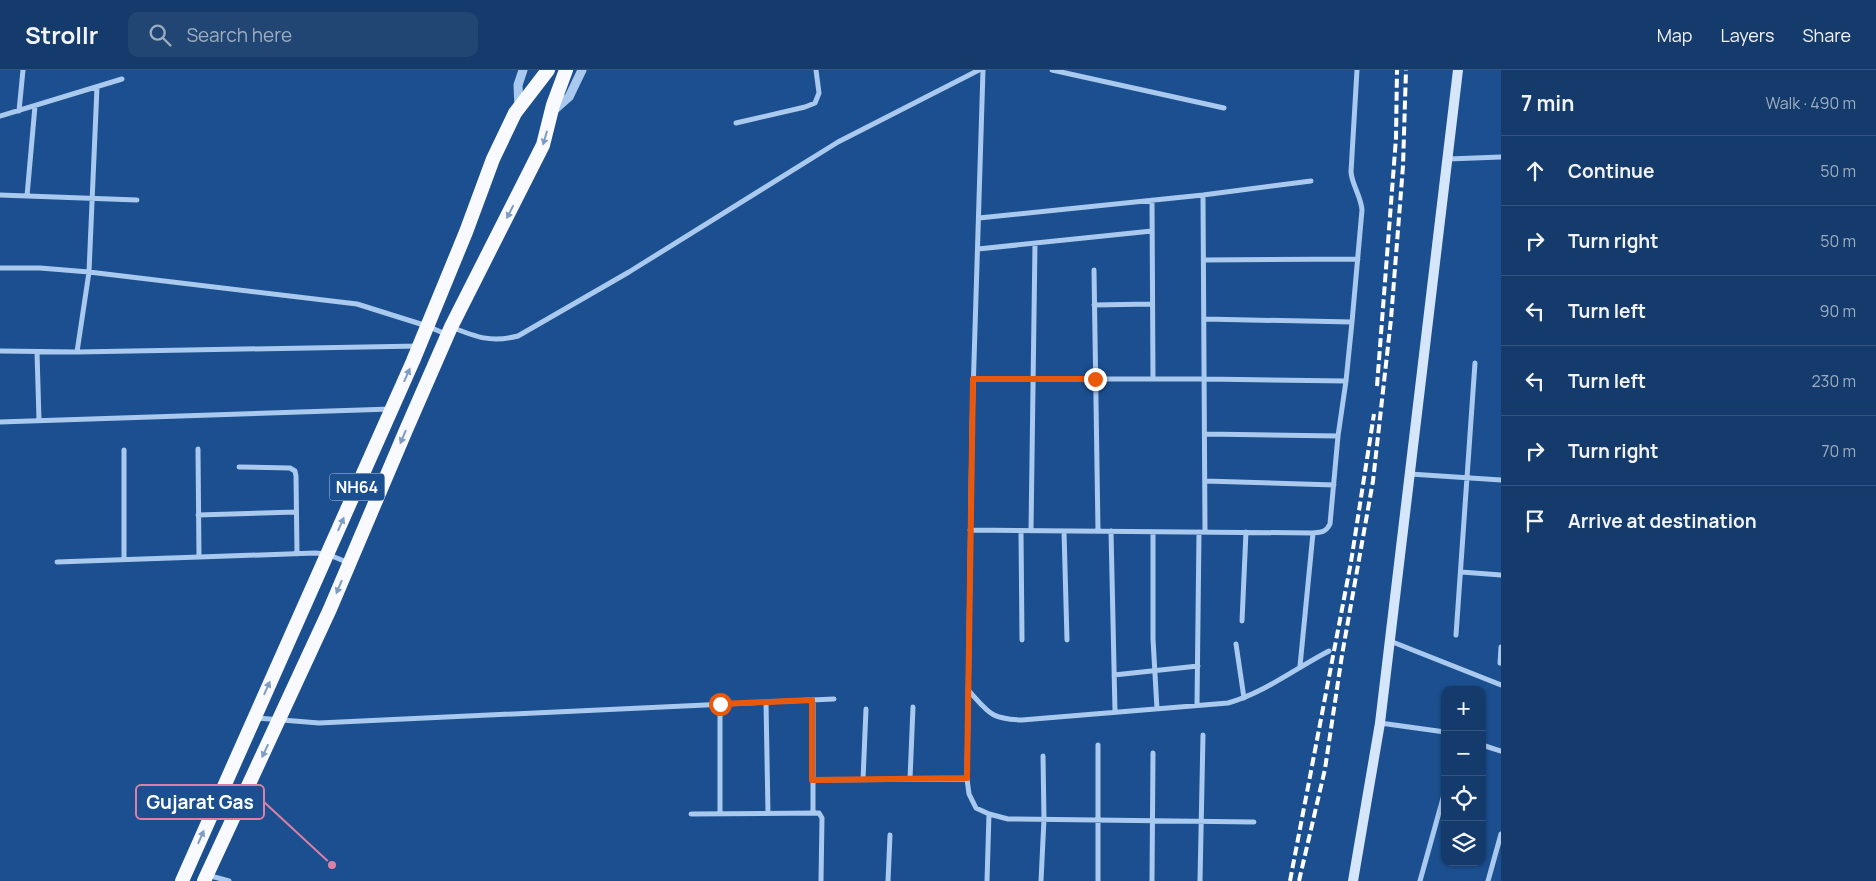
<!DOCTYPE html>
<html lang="en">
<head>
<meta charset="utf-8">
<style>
	:root { --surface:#143b6b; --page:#214673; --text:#f1f3f6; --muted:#9dadc1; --line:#33557e }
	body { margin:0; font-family:Manrope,sans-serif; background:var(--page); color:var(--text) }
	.controls { position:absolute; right:15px; bottom:15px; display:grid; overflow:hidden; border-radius:10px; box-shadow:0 1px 4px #0004 }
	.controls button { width:45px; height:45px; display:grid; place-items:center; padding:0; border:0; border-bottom:1px solid var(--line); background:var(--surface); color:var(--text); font:25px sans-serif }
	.stop { position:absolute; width:15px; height:15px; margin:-11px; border:4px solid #ea580c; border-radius:50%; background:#fff }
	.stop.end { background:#ea580c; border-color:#fff; box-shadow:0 1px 5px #0008 }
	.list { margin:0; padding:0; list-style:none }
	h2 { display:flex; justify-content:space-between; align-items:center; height:65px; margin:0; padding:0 20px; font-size:21px }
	h2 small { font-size:16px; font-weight:400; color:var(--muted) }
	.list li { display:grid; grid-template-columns:32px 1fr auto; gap:15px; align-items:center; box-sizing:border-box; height:70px; padding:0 20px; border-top:1px solid var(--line) }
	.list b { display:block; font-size:19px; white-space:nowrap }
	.list em { font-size:16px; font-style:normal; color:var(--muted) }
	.icon { flex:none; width:28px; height:28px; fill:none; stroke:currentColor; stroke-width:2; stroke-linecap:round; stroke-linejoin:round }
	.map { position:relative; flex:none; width:1501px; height:811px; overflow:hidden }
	header { display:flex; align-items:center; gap:30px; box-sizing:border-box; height:70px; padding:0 25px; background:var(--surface); border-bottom:1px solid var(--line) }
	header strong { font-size:24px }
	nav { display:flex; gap:28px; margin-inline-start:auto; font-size:18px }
	.search { width:350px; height:45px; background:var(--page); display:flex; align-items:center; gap:12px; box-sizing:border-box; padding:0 18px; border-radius:10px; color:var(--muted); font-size:19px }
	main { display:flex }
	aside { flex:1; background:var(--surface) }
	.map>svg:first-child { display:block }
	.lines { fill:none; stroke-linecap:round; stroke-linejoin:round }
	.minor { stroke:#a9c9ee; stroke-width:5 }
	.tertiary { stroke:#a9c9ee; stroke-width:9 }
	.secondary { stroke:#d6e6fa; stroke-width:10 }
	.trunk { stroke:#f8faff; stroke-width:14 }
	.rail { stroke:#fff; stroke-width:4; stroke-dasharray:9 4; stroke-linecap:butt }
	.oneway { fill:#7e9cc1 }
	.route { stroke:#ea580c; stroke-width:6 }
	.labels { text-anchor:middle; stroke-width:4.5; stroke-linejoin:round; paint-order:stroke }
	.shield { fill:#1b4f8f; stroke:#bbcadd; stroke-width:1 }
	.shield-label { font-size:16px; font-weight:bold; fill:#fff }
	.leader { fill:none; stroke:#dd80a5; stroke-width:2 }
	.callout-dot { fill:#dd80a5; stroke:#1b4f8f; stroke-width:2 }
	.callout { fill:#1b4f8f; stroke:#dd80a5; stroke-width:2 }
	.callout-label { font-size:19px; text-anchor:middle; font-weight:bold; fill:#fff }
</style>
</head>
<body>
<header>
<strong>Strollr</strong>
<div class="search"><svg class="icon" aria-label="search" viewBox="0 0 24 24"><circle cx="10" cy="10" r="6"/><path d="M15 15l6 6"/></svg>Search here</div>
<nav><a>Map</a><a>Layers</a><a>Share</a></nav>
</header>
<main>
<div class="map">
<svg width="1501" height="811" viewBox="0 0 1501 811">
	<rect width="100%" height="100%" fill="#1b4f8f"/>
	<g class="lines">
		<path class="minor" d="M983 0 972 356 967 709 969 724 976 738 989 744 1008 749 1254 752
			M1052 0 1224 38
			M19 41 23 0
			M0 46 122 9
			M736 53 805 37 815 33 819 23 816 0
			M1448 89 1501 87
			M0 125 137 130
			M1203 125 1205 462
			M27 126 35 36
			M1152 130 1153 309
			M979 148 1203 125 1311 111
			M978 179 1152 161
			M1204 190 1358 189
			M0 198H40L89 202 357 234 427 256 448 265
			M1094 200 1098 461
			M1094 235 1152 234
			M1204 249 1352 252
			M451 257C476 267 491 273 518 266L629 202 838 72 979 0
			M0 281 77 282 419 276
			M37 282 39 350
			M77 282 89 202 97 17
			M973 309H1205L1346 311
			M0 352 391 339
			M1205 364 1338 366
			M198 379 199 487
			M239 397 290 398 295 401 296 406 297 484
			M1410 404 1501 410
			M1205 411 1334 415
			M198 445 296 442
			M970 460 1313 463C1322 462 1326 462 1330 454L1338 366 1346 311 1352 252 1362 140C1361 126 1352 115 1351 102L1357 0
			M1021 461 1022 570
			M1031 461 1035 174
			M1064 461 1067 570
			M1111 461 1115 642
			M1153 462V569L1157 639
			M124 489V380
			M57 492 315 483 327 484 349 493
			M1461 502 1501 505
			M1242 551 1246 462
			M1456 565 1475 293
			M1390 571 1501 615
			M1236 574 1244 628
			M1500 593 1501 577
			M1300 596 1313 463
			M1114 605 1198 596
			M968 620C989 643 990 649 1022 650L1228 633C1264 623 1296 598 1329 581
			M813 630V742
			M766 632 768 743
			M1197 635 1199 462
			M257 648 319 653 834 629
			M1380 653 1445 662
			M1098 675V811
			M1482 675 1501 681
			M910 709 913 637
			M813 710 967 709
			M863 710 866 639
			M720 743V634
			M691 744 819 743 822 748 821 811
			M207 805 229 811
			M888 811 890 765
			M987 811 989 744
			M1041 811 1044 749 1043 686
			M1152 811 1153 683
			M1200 811 1203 665
			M1420 811 1445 721
			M1488 811 1501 764"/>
		<path class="tertiary" d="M519 37 518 15 523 0
			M552 42 569 27 582 0"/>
		<path class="secondary" d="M1353 811 1380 653 1458 0"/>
		<path class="trunk" d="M182 811 413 291 466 162 493 89 515 43 548 0
			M204 811 330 539 406 360 451 257 543 75 553 35 566 0"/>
		<path class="rail" d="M1377 316 1396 68 1397 0
			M1290 811 1351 492 1374 344
			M1299 811 1325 699 1342 585 1373 411 1391 249 1403 96 1406 0"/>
	</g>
	<defs><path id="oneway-solid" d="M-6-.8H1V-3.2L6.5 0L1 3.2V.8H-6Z" transform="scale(1.25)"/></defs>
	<g class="oneway">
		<use href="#oneway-solid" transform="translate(545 68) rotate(106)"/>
		<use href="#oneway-solid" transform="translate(510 142) rotate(117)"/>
		<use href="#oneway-solid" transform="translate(407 305) rotate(-66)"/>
		<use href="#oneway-solid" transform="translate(403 367) rotate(113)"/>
		<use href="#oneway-solid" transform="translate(341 454) rotate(-66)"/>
		<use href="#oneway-solid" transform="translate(339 517) rotate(113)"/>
		<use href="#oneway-solid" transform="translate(267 618) rotate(-66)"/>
		<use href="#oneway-solid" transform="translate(265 681) rotate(115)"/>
		<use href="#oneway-solid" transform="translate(201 767) rotate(-66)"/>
	</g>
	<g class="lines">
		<path class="route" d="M720 634 812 630V710L967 708 973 309H1095"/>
	</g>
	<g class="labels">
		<rect class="shield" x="329.5" y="403.5" width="55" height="27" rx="4"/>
		<g class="shield-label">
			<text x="357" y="423">NH64</text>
		</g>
	</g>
	<path class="leader" d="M332 795L264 732"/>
	<circle class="callout-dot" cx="332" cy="795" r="5"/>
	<rect class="callout" x="136" y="715" width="128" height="34" rx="5"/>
	<g class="callout-label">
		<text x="200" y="739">Gujarat Gas</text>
	</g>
</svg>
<div class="controls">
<button>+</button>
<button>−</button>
<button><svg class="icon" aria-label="locate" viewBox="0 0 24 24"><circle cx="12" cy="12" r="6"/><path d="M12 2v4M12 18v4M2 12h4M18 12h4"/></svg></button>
<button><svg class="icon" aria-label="layers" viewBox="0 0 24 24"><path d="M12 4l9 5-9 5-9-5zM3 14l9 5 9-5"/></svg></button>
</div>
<div class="stop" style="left:720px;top:634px"></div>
<div class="stop end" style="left:1095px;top:309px"></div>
</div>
<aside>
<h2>7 min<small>Walk · 490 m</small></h2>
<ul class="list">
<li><svg class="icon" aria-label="ahead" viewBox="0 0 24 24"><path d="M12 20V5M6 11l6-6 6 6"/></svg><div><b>Continue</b></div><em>50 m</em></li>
<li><svg class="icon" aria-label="right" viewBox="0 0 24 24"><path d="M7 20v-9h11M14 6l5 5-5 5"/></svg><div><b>Turn right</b></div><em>50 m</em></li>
<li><svg class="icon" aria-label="left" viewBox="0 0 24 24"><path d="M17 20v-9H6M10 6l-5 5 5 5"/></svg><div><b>Turn left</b></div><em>90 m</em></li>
<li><svg class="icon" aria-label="left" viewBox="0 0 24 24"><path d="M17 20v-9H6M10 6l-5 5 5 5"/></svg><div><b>Turn left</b></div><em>230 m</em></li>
<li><svg class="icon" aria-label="right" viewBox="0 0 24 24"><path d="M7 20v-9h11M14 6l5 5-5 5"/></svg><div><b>Turn right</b></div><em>70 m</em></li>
<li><svg class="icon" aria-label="arrive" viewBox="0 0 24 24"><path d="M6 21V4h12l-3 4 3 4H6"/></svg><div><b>Arrive at destination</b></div></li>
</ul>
</aside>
</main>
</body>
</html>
